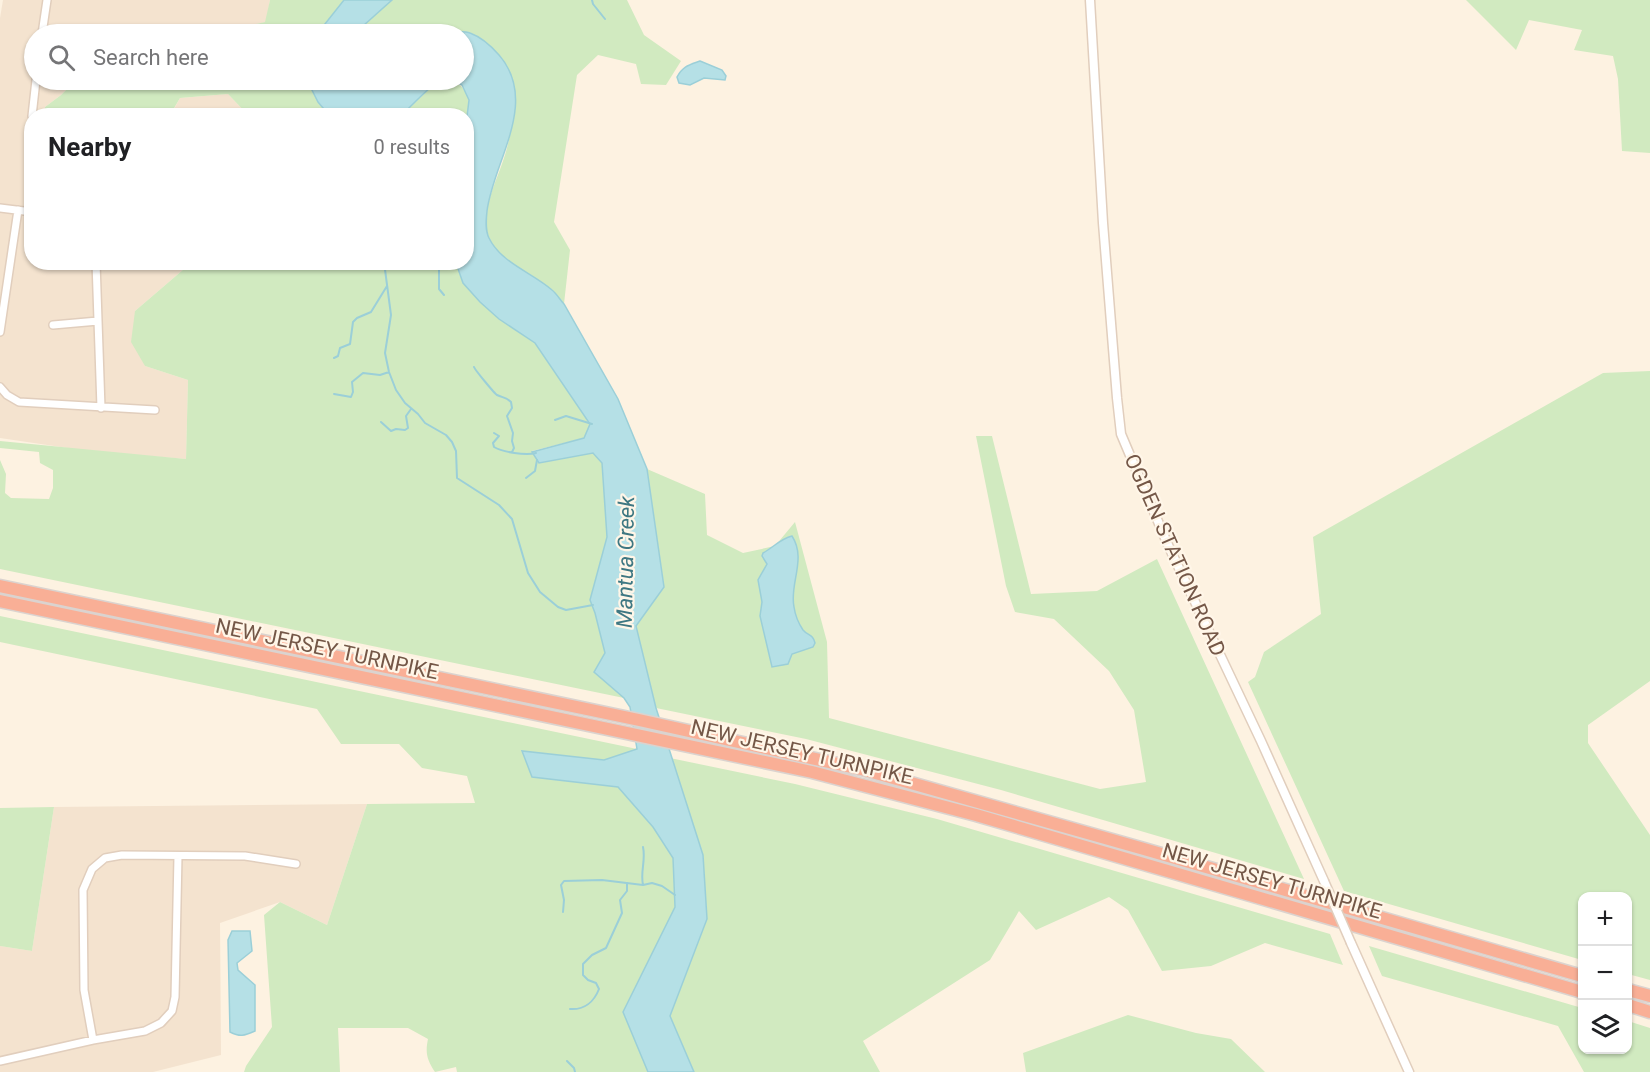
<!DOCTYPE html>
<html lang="en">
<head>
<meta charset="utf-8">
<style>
	:root { --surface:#fff; --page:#f6f6f6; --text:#202124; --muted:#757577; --line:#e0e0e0 }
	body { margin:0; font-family:Roboto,sans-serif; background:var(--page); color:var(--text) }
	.controls { position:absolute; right:18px; bottom:18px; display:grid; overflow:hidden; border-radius:12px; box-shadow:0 2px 4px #0004 }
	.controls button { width:54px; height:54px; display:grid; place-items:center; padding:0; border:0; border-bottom:2px solid var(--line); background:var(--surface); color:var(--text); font:30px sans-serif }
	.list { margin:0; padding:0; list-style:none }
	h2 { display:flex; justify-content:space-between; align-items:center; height:78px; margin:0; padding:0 24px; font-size:26px }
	h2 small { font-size:20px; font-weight:400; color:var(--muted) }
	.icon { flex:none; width:33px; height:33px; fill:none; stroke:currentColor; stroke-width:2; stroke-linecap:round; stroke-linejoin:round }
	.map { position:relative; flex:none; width:1650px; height:1072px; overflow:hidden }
	.search { position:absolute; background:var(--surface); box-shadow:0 2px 4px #0004; left:24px; top:24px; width:450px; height:66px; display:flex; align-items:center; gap:15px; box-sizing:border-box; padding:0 21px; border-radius:33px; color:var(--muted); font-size:22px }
	.panel { position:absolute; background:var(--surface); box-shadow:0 2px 4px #0004; left:24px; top:108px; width:450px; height:162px; border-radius:24px }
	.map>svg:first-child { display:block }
	.residential { fill:#f4e3cf }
	.green { fill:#d1eac0 }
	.water { fill:#b5e0e6; stroke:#9bcfd8; stroke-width:1.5 }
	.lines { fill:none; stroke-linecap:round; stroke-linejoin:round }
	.stream { stroke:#9bcfd8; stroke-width:2 }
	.minor-casing { stroke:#e1cebd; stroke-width:10 }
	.tertiary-casing { stroke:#e1cebd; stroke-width:11 }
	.motorway-casing { stroke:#dbd3cf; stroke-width:15 }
	.minor { stroke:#fff; stroke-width:7 }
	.tertiary { stroke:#fff; stroke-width:8 }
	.motorway { stroke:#f9af96; stroke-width:12 }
	.tertiary-bridge-casing { stroke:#e1cebd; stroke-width:11; stroke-linecap:butt }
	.tertiary-bridge { stroke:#fff; stroke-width:8 }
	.labels { text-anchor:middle; stroke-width:4.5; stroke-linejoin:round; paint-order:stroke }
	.street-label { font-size:21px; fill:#745747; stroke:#fff6e8 }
	.water-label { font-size:22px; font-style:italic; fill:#3e7782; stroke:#fff6e8 }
</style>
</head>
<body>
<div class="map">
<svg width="1650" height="1072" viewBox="0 0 1650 1072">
	<rect width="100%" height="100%" fill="#fdf2e1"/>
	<path class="residential" d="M3 0H270L266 22 210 34H34V80H76L61 95 45 107V115L32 116V262L184 263V269L135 311 145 366 188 380 186 459 88 451 0 438V18Z
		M228 94 248 115 170 116 180 98Z
		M367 804 327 925 280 902 220 923 221 1055 153 1072H0V946L32 951 54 807Z"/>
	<path class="green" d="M270 0H344L317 34H210L265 22Z
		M392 0H627L644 35 681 61 666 85 641 84 636 64 598 55 577 75 554 222 570 250 564 304C545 281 516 271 496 249 474 223 494 188 503 161 510 141 513 119 516 98L469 32 445 34H354Z
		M1466 0H1650V153L1622 151 1618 79 1613 56 1574 50 1582 30 1529 20 1516 50Z
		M76 80H307L318 102 329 115H248L228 94 180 98 170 115H45V107L61 95Z
		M441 80C468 80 474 102 467 125L466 116H401C409 109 435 82 441 80Z
		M184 263H456L463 283 535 343 590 424 584 438 532 451 539 463 593 453 602 463 607 537 590 600 595 613 605 653 594 672 624 698 0 569V460L6 474 5 493 11 498 49 499 53 488V470L40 463 39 452 0 448V441L186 459 188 380 145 366 131 342 135 311 184 269Z
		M1650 371V681L1588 725V743L1650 835V980L1628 974V896H1582V960L1344 891 1248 682 1255 677 1264 652 1321 614 1313 537 1603 373Z
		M976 436H992L1031 594 1097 591 1157 559 1304 879 1001 790 806 739 656 708 636 626 664 586 647 469 705 494 707 535 743 553 775 546 795 522 827 642 829 718 1100 789 1146 782 1134 710 1109 671 1054 619 1015 612 1006 586Z
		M0 616 637 749 604 760 523 751 532 777 618 787 653 827 673 858 675 907 623 1012 648 1072H457L456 1067 435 1072C427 1060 425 1053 428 1039L408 1028H338L340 1072H244L246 1066 272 1027 264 915 280 902 327 925 367 804 475 803 467 776 422 768 399 744H341L317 709 0 642Z
		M670 758 795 784 937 819 1330 934 1343 965 1265 943 1211 966 1162 971 1128 910 1109 897 1036 930 1019 911 990 960 863 1041 880 1072H694L670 1016 707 919 703 855Z
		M54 807 32 951 0 946V808Z
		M1369 946 1582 1008V1050H1628V1021L1650 1028V1072H1584L1558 1026 1382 976Z
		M1128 1015 1196 1033 1231 1039 1265 1072H1026L1023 1053Z"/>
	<path class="water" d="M344 0H392L354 34H317Z
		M452 32C457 32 465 31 470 33 481 37 492 47 499 55 540 102 493 162 487 211 486 220 485 230 489 238 501 263 533 273 552 290 557 294 560 300 564 304L618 399 647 469 664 587 636 626 656 708 703 855 707 919 670 1016 694 1072H648L623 1012 675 907 673 858 653 827 618 787 532 777 522 751 604 760 637 749 630 707 624 698 594 672 605 653 595 613 590 600 607 537 602 463 593 453 539 463 532 452 584 438 590 424 535 343 499 319 480 302 463 283 456 263 466 262V125L469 100 462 85 453 80H464V34H445Z
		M700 61 722 70 726 76 725 80 704 78 690 85 679 83 677 77C683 66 689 65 700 61Z
		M307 80H441C435 81 408 109 401 116L329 115 318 102Z
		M792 536C807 559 789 584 794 607 795 614 799 624 803 630 808 636 813 634 815 643L813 647 792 654 788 664 772 667 760 616 762 602 758 580 767 564 762 556 763 553C774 547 780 539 792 536Z
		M232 931H250L252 951 237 963 238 970 255 985V1031C244 1036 240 1037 230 1032L228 940Z"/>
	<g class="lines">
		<path class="stream" d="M592 0 593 4 605 19
			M384 262 391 315 385 353 389 372 396 390 405 403 418 414 425 423 446 435 452 442 456 451 457 478 499 505 512 519 528 573 540 592 558 607 566 610 593 605
			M443 262 439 270V289L444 295
			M334 358 338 356 340 348 350 344 353 322 357 318 371 312 387 286
			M474 367C475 370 495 394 497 395 503 398 506 397 511 402L512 408 507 416 513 433 512 441 514 448 512 452
			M334 394 351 397 353 392 352 382 363 373 380 375 389 372
			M555 420 566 416 592 424
			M381 422 391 431 396 429 405 430 408 428 406 416 411 409
			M494 433 499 436 493 443 494 447C502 452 526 456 536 453
			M526 478 535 471 537 460
			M643 847C646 861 640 872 643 885
			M563 912 564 900 561 885 564 881 602 880 643 885 652 883 662 886 675 895
			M570 1009C584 1010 594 1002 599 989L596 983 588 980 583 975V964L592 955 606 948 622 913 620 900 627 891V883
			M567 1061 574 1068 575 1072"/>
		<g class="minor-casing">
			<path id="minor" d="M42 34 47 0
				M32 116 36 80
				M0 208 32 212
				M96 262 101 408
				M53 325 98 321
				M0 332 18 210
				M0 387 7 395 19 402 155 410
				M93 1040 84 990 83 890 92 869 105 858 122 855 245 856 296 864
				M0 1061 93 1040 145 1031 161 1023 172 1011 175 997 178 856"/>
		</g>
		<g class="tertiary-casing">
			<path id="tertiary" d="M1090 0 1103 223 1117 398 1121 434 1168 545 1261 741 1324 881
				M1351 943 1409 1072"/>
		</g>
		<g class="motorway-casing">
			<path id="motorway" d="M0 586 639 720 865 770 1144 849 1582 976
				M0 601 812 772 976 815 1582 992
				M1628 990 1650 996
				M1628 1005 1650 1012"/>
		</g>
		<use href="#minor" class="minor"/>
		<use href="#tertiary" class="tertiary"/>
		<use href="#motorway" class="motorway"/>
		<g class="tertiary-bridge-casing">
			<path id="tertiary-bridge" d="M1324 881 1351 943"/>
		</g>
		<use href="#tertiary-bridge" class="tertiary-bridge"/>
	</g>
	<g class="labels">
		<g class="street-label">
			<text transform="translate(1175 555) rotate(66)" y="7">OGDEN STATION ROAD</text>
			<text transform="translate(327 649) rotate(12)" y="7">NEW JERSEY TURNPIKE</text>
			<text transform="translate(802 752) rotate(13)" y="7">NEW JERSEY TURNPIKE</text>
			<text transform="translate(1272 881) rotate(16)" y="7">NEW JERSEY TURNPIKE</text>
		</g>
		<g class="water-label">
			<text transform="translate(625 562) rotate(-89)" y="8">Mantua Creek</text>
		</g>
	</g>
</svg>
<div class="controls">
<button>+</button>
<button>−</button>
<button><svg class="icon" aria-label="layers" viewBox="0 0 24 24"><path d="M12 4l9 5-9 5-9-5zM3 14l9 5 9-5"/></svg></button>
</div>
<div class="search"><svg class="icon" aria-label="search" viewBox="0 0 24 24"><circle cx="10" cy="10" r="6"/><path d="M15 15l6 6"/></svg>Search here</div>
<section class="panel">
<h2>Nearby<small>0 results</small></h2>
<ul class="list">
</ul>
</section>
</div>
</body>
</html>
